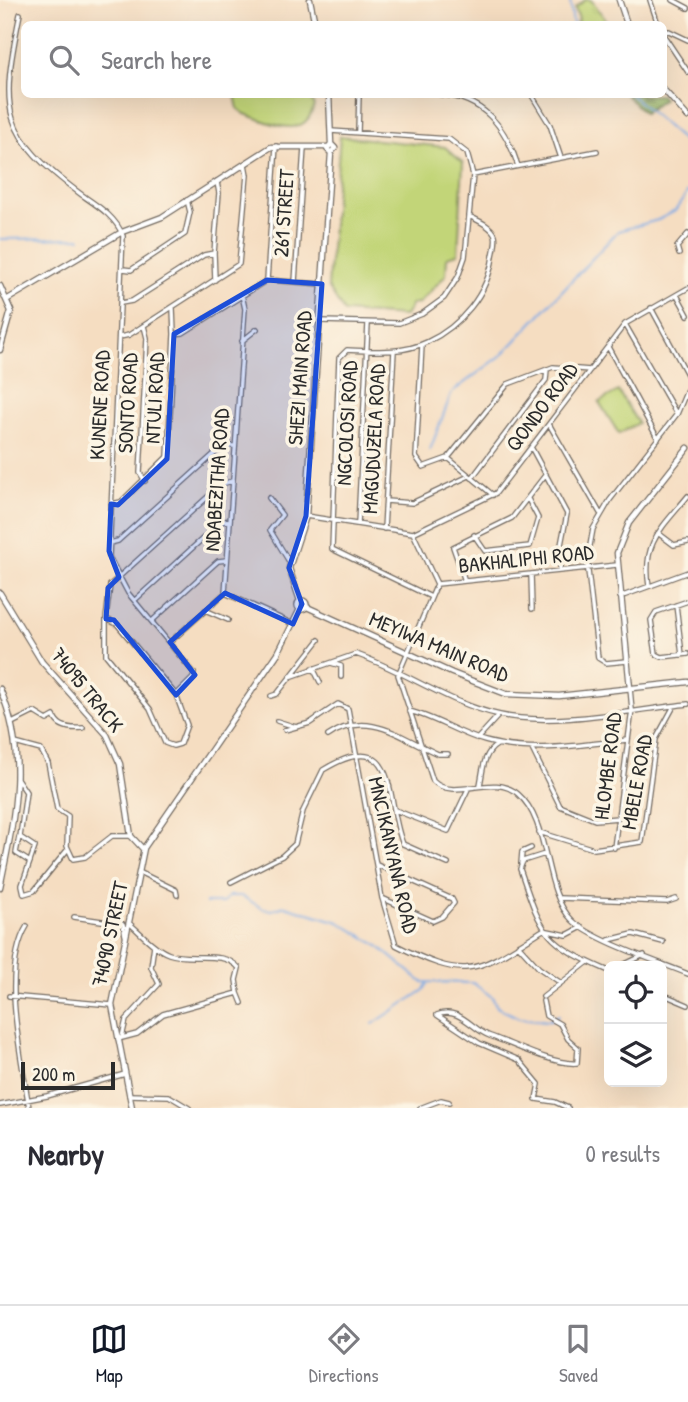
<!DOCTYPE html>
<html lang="en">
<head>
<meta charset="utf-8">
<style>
	:root { --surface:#fff; --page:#f7f7f7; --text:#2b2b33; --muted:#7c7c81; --line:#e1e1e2; --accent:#111827 }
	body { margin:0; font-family:"Patrick Hand",sans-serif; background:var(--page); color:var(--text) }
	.controls { position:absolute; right:21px; bottom:21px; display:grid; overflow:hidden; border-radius:10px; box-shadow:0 7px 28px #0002 }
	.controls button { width:63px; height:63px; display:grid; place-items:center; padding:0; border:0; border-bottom:2px solid var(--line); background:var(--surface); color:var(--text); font:35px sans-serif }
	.scale { position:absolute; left:21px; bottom:18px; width:94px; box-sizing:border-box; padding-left:7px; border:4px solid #2b2b2b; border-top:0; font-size:19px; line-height:24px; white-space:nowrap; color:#2b2b2b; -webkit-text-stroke:5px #fcf5e5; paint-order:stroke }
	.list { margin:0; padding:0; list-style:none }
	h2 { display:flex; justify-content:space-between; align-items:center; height:91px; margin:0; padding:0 28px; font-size:30px }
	h2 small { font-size:23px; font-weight:400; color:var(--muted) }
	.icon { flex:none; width:38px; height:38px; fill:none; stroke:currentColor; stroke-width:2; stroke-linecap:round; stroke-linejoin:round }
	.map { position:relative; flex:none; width:688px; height:1108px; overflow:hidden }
	.search { position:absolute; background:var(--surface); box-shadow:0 7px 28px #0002; left:21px; right:21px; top:21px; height:77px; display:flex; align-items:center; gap:18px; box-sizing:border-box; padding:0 24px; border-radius:10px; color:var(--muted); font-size:26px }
	.sheet { height:196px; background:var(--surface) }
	nav { display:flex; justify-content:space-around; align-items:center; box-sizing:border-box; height:98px; border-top:2px solid var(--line); background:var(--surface); font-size:19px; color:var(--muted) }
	nav a { display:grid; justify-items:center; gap:4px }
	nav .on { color:var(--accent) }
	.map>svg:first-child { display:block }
	.grass { fill:url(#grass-tufts); stroke:#768052; stroke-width:2 }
	.forest { fill:url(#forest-firs); stroke:#62704a; stroke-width:2 }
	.pitch { fill:#c2d578; stroke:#768052; stroke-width:2 }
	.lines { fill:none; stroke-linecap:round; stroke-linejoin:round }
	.stream { stroke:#7baae5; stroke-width:2 }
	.minor-casing { stroke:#726960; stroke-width:6 }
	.tertiary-casing { stroke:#726960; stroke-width:7 }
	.minor { stroke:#fff; stroke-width:3.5 }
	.tertiary { stroke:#fff; stroke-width:4.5 }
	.marked { fill:#1d4ed8; fill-opacity:0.2; stroke:#1d4ed8; stroke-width:5; stroke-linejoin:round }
	.labels { text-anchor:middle; stroke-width:7; stroke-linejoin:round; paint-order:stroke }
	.street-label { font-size:21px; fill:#2b2b2b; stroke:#fcf5e5 }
</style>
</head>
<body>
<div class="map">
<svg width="688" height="1108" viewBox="0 0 688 1108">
	<defs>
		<pattern id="grass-tufts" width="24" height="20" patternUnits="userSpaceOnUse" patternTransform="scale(1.75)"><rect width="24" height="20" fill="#c2d578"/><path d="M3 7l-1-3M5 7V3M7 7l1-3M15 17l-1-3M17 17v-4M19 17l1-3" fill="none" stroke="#a7b768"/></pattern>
		<pattern id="forest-firs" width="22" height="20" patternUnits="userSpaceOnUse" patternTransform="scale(1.75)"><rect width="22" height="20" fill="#99b668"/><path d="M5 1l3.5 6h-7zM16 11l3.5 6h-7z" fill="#7d9456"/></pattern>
	</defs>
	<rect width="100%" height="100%" fill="#fcf5e5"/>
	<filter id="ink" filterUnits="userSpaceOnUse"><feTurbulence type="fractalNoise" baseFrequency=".0143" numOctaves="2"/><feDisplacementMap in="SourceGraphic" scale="14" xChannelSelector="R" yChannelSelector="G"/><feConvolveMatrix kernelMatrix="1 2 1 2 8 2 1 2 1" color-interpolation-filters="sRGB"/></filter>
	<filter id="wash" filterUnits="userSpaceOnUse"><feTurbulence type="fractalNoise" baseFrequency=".00686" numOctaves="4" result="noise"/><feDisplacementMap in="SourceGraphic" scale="28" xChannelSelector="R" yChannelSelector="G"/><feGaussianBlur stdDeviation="1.57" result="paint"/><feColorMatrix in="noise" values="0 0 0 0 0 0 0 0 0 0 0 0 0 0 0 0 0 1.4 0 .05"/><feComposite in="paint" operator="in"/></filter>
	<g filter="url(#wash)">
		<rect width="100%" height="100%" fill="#f5ddc1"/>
		<path class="grass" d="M585 0H591L609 24H576L579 19 575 8Z"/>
		<path class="forest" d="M626 95H660L663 99 644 113Z"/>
		<path class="pitch" d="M235 95H307L314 105C305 143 270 122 245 114L238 109Z
			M340 136 445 147 463 163 458 254 447 257 446 275 419 303 412 304 405 316 344 312 328 287Z
			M618 391 638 423 619 434 599 402Z"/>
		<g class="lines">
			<path class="stream" d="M570 0 573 24
				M630 94 688 145
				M0 239 80 238
				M430 450 452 392 502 355 618 231 658 220 675 211 688 192
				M206 903H223L229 896H241L264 909 272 910 285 906 339 922 377 945 422 982 473 983 492 997 497 1007 519 1018 548 1021 559 1015
				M373 1024 424 990 427 984"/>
		</g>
	</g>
	<g filter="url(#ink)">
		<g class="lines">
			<g class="minor-casing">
				<path id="minor" d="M650 0 658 24
					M673 0 688 8
					M20 14C0 112 0 134 82 195 98 206 116 217 123 236L109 557 128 593 194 673 193 678 176 695
					M664 32 669 31 688 40
					M664 36 688 72
					M438 94C483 98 505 125 518 166
					M531 94 550 125 561 158
					M358 132 359 94
					M473 175 597 151
					M214 253 215 280
					M679 254 677 247 688 234
					M123 269 131 270 185 234 190 212 187 200
					M267 280 276 146
					M295 282 304 148
					M242 295 245 309 225 593 293 624
					M677 295 688 315
					M121 303 132 301 204 255 214 253 219 193 217 182
					M651 308 688 376
					M321 321 399 323 422 314 444 298 458 277 465 257 473 175 467 153 449 139 331 131
					M625 324 676 413
					M144 326 147 338 140 473 145 481
					M174 334 183 333 267 280 322 284
					M120 337 129 335 239 264 247 175 245 164
					M242 341 257 329
					M422 345 416 457 423 467 448 458 508 384 553 367 590 370
					M608 347 658 439
					M549 424 600 513
					M531 447 567 514 560 550V571
					M448 458 493 495
					M472 478 546 380 547 369
					M269 498 282 515 270 530 290 563
					M386 501 412 503 469 476
					M111 504 121 502 168 456 174 334 173 308
					M306 516 413 533 437 584 617 565
					M358 524 368 324
					M384 529 394 351
					M413 533 496 493 625 324 688 288
					M658 533 674 545 688 542
					M474 535 485 551 530 546 538 518 528 499
					M110 543 118 541 223 446H235
					M531 574 532 609
					M465 581 453 547 512 518 546 474
					M437 584 398 675 433 781C454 802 493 772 518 794 551 822 542 890 572 920 592 940 659 962 688 974
					M649 586C642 542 662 528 688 496
					M431 597 332 549 339 358 347 350C374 351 402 354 427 342 461 326 488 294 493 256 494 250 497 241 495 235 492 226 477 220 469 216
					M620 597 688 572
					M135 600 221 522 230 520
					M688 601 656 612 651 620 656 654 662 657 688 654
					M676 605 682 655
					M205 610 228 620
					M106 619 117 624 176 695 187 725 180 744 173 746 165 743 150 709 106 655Z
					M106 619 110 585 222 484 232 481
					M152 621 218 561 227 560
					M170 642 225 593
					M627 661 606 663 598 658 587 562 593 529 610 500 677 414 688 388
					M331 663 341 666V677
					M313 668 320 682
					M290 677 356 654C405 671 449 704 500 715 553 727 633 710 688 704
					M271 696 277 694 319 640
					M409 711C435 717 459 734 485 741 532 754 579 745 627 740
					M277 721 296 727
					M12 723 34 712 47 720 54 716C58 728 72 729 83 728
					M285 730 310 723 338 704 348 709 382 898 396 945C470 983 477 971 543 930L567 935 582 927
					M328 736C367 709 400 737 438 754H448
					M477 739 499 715
					M15 743 41 750 48 763 57 809 68 816 67 846 73 859 85 857 112 836H131
					M532 749 560 806 595 820 618 818
					M18 780 26 792 20 837 35 847 22 885 24 894 34 891 68 849
					M480 785C483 771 483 753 497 745
					M395 810 448 831 469 787
					M539 832 594 849 642 842 656 739 674 706
					M19 837 16 853 30 862
					M614 848 632 710 630 688
					M545 854 523 861 520 869C542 934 544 943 609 971
					M521 864 522 852 531 848
					M377 865 452 899 454 903 442 917 433 921 382 898
					M139 872 176 890 177 895
					M231 882 282 856 295 844 303 811 323 770C401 722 385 803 403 844L448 864
					M560 898 667 902 676 899
					M74 917 123 924 125 935
					M27 926C0 970 22 1058 29 1108
					M609 940 633 934 663 942
					M518 945 539 968 561 983
					M621 966 644 955
					M238 993 242 1003
					M662 994 688 1005
					M9 996 112 1005
					M543 997 588 962
					M543 1001 546 1016 560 1024 568 1039 578 1048 577 1063C553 1065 513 1044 490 1036 472 1030 460 1006 437 1015L479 1043 519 1060 539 1084 536 1099 555 1102 568 1108
					M122 1037 126 1020 159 984 151 967 154 945
					M118 1039 137 1034 163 1014 238 993 236 980 239 968C223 949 190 962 169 954 155 949 141 933 129 923
					M129 1095 169 1096 189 1108
					M0 1105 47 1096 125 1074
					M420 1108 441 1100 449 1102"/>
			</g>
			<g class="tertiary-casing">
				<path id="tertiary" d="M310 0 315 24
					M619 0 627 24
					M664 90 688 117
					M329 94 331 144 335 148 331 153 327 149 331 144
					M0 286 11 311 0 350
					M8 299 122 232 162 217 271 147H327
					M0 593 42 662 107 735 120 764 131 836 143 849
					M297.5 605a4.5 4.5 0 1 1 9 0a4.5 4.5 0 1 1-9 0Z
					M300 601 289 568 306 516 331 153
					M307 607 452 673 506 694 559 696 688 682
					M630 688 617 553 629 523 688 448
					M0 689C29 755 14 819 0 887
					M132 1108 112 1005 144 848 278 653 300 609"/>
			</g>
			<use href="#minor" class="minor"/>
			<use href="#tertiary" class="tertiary"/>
		</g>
	</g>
	<path class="marked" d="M267 280 322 284 306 516 289 568 302 604 293 624 225 593 170 642 195 675 176 695 114 620 106 619 108 588 119 577 109 551 111 504 118 505 167 459 174 334Z"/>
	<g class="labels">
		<g class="street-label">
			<text transform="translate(284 213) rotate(-86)" y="7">261 STREET</text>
			<text transform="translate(300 378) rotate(-86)" y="7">SHEZI MAIN ROAD</text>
			<text transform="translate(155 398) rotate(-87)" y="7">NTULI ROAD</text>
			<text transform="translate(128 403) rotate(-87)" y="7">SONTO ROAD</text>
			<text transform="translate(100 405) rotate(-87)" y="7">KUNENE ROAD</text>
			<text transform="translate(542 407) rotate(-53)" y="7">QONDO ROAD</text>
			<text transform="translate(347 423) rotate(-87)" y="7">NGCOLOSI ROAD</text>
			<text transform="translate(374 439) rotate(-87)" y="7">MAGUDUZELA ROAD</text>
			<text transform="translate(217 480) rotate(-86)" y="7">NDABEZITHA ROAD</text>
			<text transform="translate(526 559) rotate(-6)" y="7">BAKHALIPHI ROAD</text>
			<text transform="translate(439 647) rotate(23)" y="7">MEYIWA MAIN ROAD</text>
			<text transform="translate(87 690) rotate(51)" y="7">74095 TRACK</text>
			<text transform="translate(608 766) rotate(-83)" y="7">HLOMBE ROAD</text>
			<text transform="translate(637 782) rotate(-80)" y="7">MBELE ROAD</text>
			<text transform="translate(393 855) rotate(77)" y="7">MNCIKANYANA ROAD</text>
			<text transform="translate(110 934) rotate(-78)" y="7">74090 STREET</text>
		</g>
	</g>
</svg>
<div class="controls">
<button><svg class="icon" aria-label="locate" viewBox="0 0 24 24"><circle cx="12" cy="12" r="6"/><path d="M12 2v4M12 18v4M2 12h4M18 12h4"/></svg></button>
<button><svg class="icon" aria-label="layers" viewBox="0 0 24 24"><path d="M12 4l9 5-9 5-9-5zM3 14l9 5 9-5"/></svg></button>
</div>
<div class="scale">200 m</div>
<div class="search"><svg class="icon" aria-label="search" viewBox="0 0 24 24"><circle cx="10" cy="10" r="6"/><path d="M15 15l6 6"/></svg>Search here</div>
</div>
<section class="sheet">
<h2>Nearby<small>0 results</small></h2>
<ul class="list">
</ul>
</section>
<nav>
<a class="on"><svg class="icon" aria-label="map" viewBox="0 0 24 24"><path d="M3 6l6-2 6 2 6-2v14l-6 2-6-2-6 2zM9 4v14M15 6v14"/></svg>Map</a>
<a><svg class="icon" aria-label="directions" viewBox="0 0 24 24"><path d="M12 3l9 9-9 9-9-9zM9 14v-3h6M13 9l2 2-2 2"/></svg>Directions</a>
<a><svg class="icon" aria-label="saved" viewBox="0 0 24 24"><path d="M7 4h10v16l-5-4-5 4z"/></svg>Saved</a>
</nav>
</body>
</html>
